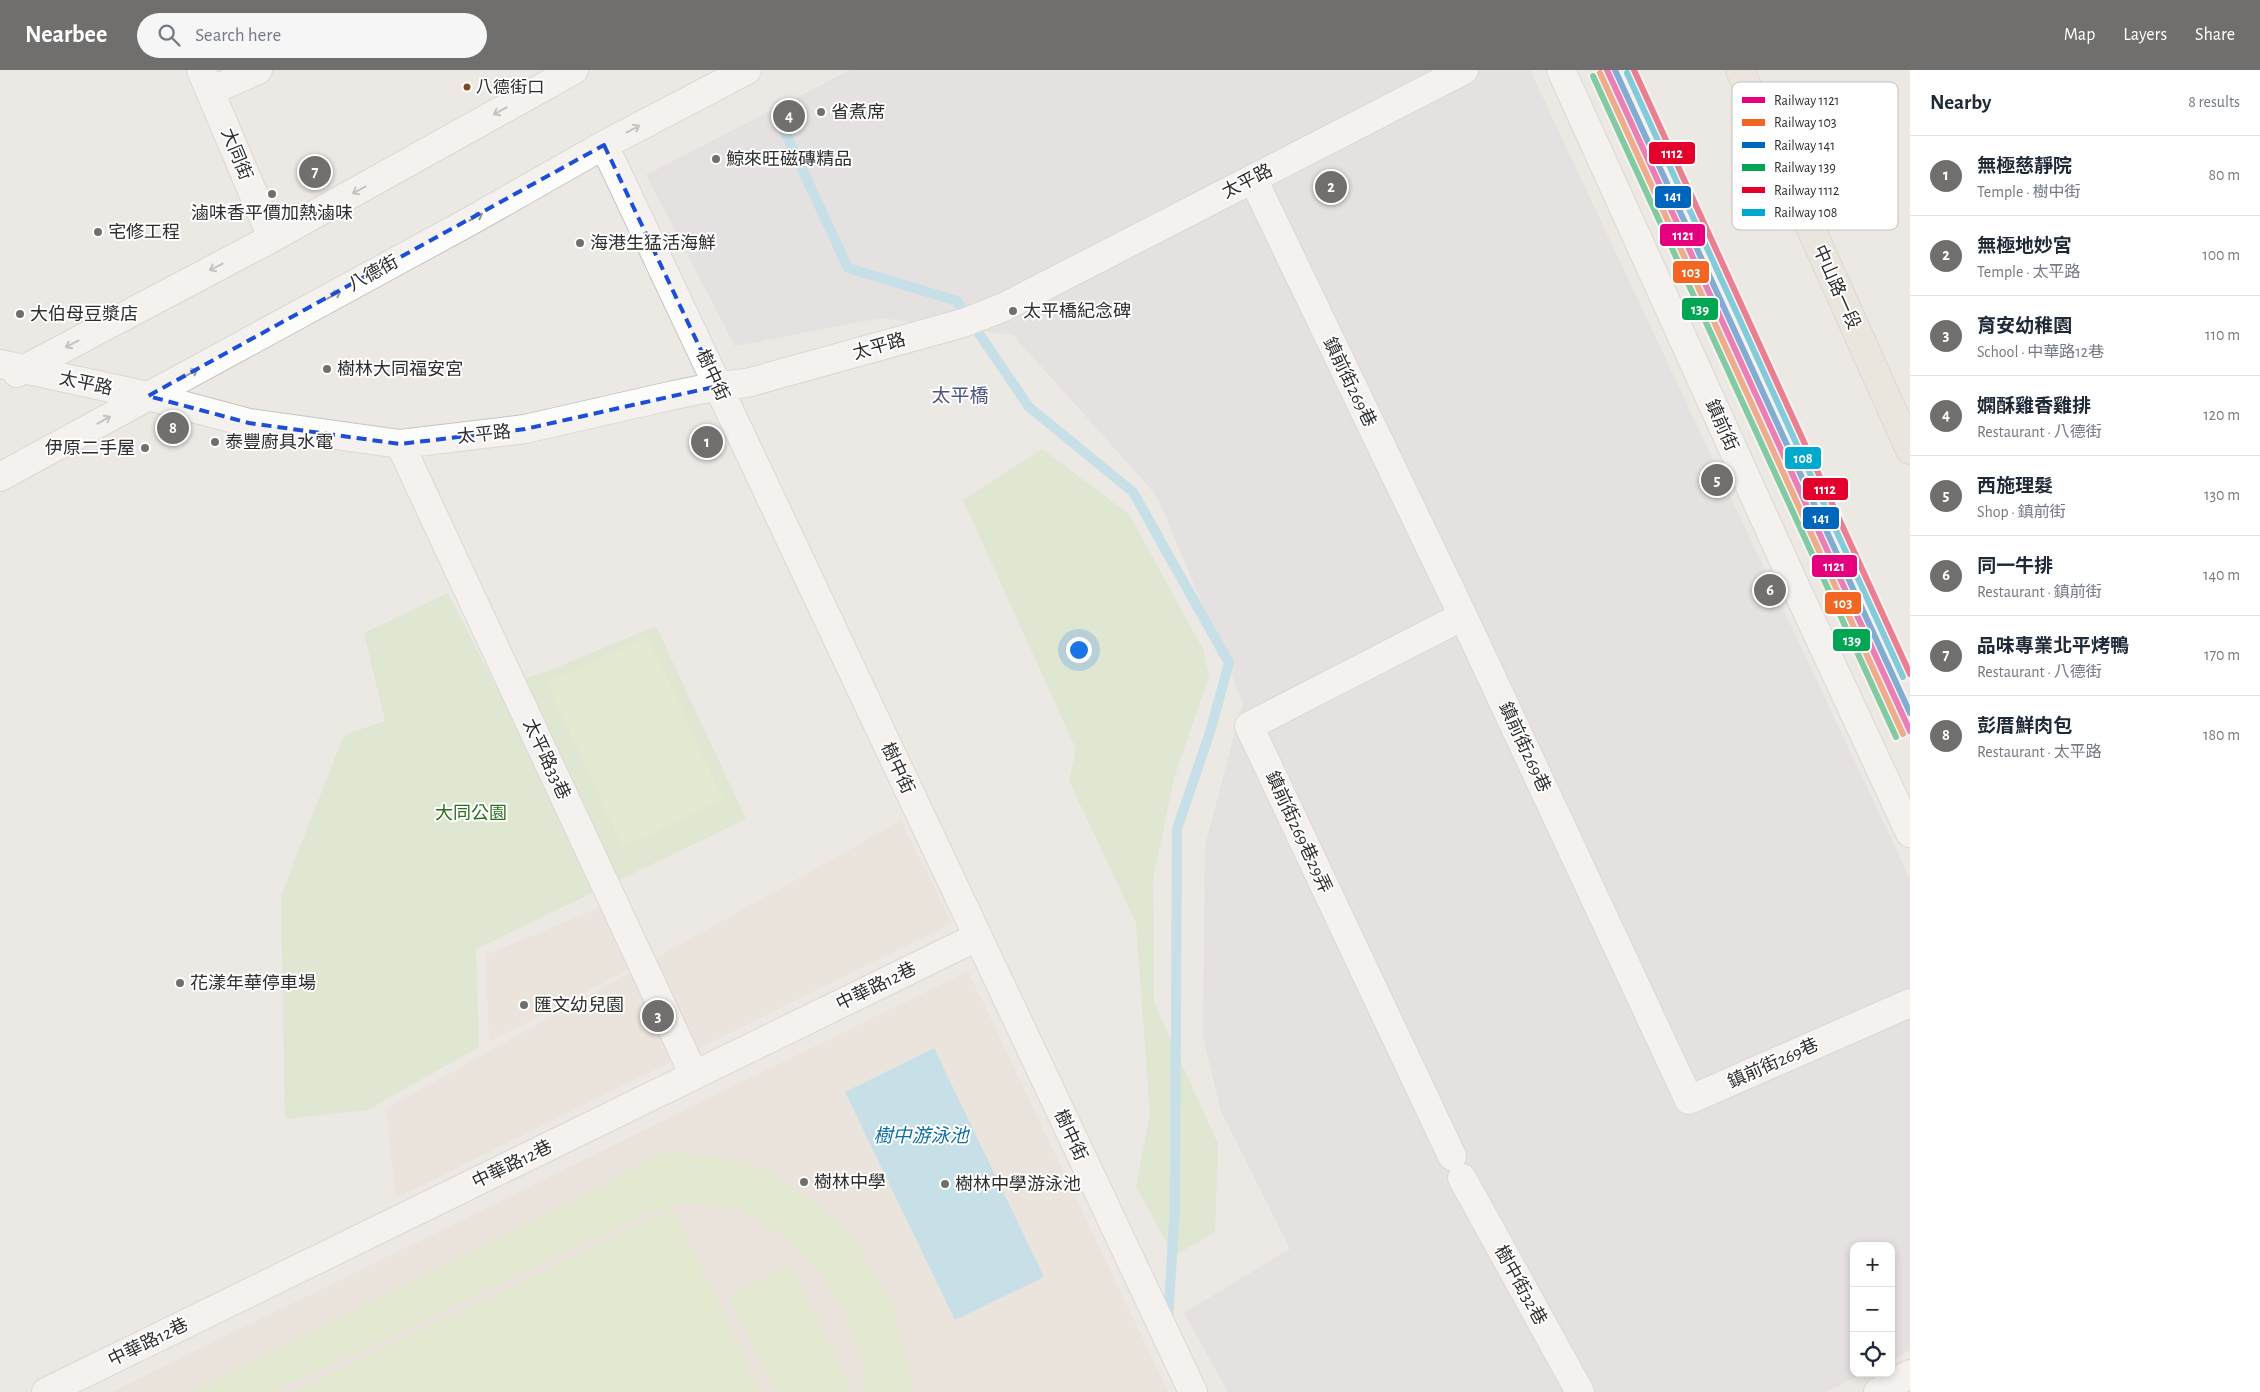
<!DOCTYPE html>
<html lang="en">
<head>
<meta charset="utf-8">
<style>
	:root { --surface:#fff; --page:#f6f6f7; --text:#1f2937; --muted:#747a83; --line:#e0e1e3; --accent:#706f6e }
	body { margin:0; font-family:"Alegreya Sans","Noto Sans TC",sans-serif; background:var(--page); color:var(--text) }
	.controls { position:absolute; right:15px; bottom:15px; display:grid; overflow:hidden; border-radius:10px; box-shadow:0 2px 8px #0003 }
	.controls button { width:45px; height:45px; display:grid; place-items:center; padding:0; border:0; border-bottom:1px solid var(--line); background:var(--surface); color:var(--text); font:25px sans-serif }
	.you { position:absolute; left:1078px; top:579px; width:18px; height:18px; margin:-12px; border:4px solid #fff; border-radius:50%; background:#1a73e8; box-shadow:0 0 0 8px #1a73e833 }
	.badge { display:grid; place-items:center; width:32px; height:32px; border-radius:50%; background:var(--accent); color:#fff; font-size:16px; font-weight:700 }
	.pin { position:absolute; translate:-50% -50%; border:2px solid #fff; box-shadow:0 1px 5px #0006 }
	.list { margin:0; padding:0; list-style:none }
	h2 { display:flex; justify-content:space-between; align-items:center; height:65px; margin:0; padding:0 20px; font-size:21px }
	h2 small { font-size:16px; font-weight:400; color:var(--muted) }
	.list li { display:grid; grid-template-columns:32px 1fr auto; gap:15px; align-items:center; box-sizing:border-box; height:80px; padding:0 20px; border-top:1px solid var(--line) }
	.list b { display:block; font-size:19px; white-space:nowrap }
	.list p { margin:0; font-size:16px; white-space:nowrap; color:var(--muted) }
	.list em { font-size:16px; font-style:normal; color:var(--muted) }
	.icon { flex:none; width:28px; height:28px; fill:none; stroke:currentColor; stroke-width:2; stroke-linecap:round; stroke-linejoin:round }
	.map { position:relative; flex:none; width:1910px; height:1322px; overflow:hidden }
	header { display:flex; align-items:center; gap:30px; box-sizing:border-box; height:70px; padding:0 25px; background:var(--accent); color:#fff }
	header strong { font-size:24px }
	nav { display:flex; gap:28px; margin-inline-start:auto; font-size:18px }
	.search { width:350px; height:45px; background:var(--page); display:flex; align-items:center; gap:12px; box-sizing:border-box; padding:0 18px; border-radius:28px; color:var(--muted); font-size:19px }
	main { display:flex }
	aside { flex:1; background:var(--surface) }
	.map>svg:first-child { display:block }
	.industrial { fill:#dcd9db }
	.education { fill:#e6e0d3 }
	.green { fill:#cee6be }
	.pitch { fill:#d9eabb }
	.water { fill:#99d6ec }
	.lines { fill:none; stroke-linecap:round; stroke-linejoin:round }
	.stream { stroke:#99d6ec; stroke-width:10 }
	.minor-casing { stroke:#c5c4c5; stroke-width:30 }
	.major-casing { stroke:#c6c5c4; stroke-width:30 }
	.minor { stroke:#fcfcfb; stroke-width:28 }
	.major { stroke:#e8e4d6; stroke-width:28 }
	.rail-1-casing { stroke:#fff; stroke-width:10 }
	.rail-2-casing { stroke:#fff; stroke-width:10 }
	.rail-3-casing { stroke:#fff; stroke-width:10 }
	.rail-4-casing { stroke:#fff; stroke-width:10 }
	.rail-5-casing { stroke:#fff; stroke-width:10 }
	.rail-6-casing { stroke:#fff; stroke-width:10 }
	.rail-1 { stroke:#e5007d; stroke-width:6 }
	.rail-2 { stroke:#f26522; stroke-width:6 }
	.rail-3 { stroke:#0065bd; stroke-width:6 }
	.rail-4 { stroke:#00a651; stroke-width:6 }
	.rail-5 { stroke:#e4002b; stroke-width:6 }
	.rail-6 { stroke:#00a9ce; stroke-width:6 }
	.oneway { stroke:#959594 }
	.marked { fill:none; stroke:#1d4ed8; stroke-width:4; stroke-dasharray:10 6; stroke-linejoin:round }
	.bus-dot { fill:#7a4b2a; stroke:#fff; stroke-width:2 }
	.poi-dot { fill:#706f6e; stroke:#fff; stroke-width:2 }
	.labels { text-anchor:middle; stroke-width:4; stroke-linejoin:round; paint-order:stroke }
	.bus-label { font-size:17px; fill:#2e2e2e; stroke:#fff; text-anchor:start }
	.poi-label { font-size:18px; fill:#2e2e2e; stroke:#fff; text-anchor:start }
	.street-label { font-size:18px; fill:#2e2e2e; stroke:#fff }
	.park-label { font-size:18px; fill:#2c6e1b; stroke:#fff }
	.neighbourhood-label { font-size:19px; fill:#4d5680; stroke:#fff }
	.water-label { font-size:19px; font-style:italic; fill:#0d6fa3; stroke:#fff }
	.key { fill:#fff; stroke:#c0c0c0; stroke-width:1 }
	.key-label { font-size:14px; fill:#2e2e2e }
	.line-badge { stroke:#fff; stroke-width:2 }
	.badge-label { font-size:14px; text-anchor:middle; font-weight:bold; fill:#fff }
</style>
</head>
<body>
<header>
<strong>Nearbee</strong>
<div class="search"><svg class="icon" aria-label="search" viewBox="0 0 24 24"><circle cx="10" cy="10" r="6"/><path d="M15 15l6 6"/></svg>Search here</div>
<nav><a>Map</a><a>Layers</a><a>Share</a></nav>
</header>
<main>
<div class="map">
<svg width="1910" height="1322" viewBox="0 0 1910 1322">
	<rect width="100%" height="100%" fill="#ece8e4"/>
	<path class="industrial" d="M850 0H1530L1910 809V1280L1891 1290V1176H1854V1303H1864L1826 1322H1228L1184 1243 1290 1179 1221 1041 1203 967 1205 776 1243 632 1157 426 1013 265 880 248 735 276 646 105Z"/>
	<path class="education" d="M901 751 952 853 396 1128 386 1039Z
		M605 835 634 897 489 972 486 885Z
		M968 901 1168 1322H112Z"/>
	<path class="green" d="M1042 379 1129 444 1203 579 1209 606 1175 705 1153 808 1154 932 1218 1074 1215 1162 1174 1186 1136 1117 1150 1044 1136 853 1069 711 1076 679 963 430Z
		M448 523 496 617 543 603 656 556 746 749 476 879 479 977 367 1040 285 1049 281 825 344 665 385 651 364 563Z"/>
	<path class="pitch" d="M648 566 723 730 623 777 547 613Z
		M668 1081 752 1093 805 1125 852 1166 893 1236 915 1322H864L863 1294 848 1252 823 1207 777 1162 738 1139 686 1133 647 1142 274 1322H193Z
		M672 1139 762 1322H294Z
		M791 1195 853 1322H776L728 1226Z"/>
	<path class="water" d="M934 978 1044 1207 955 1250 845 1022Z"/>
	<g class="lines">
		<path class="stream" d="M783 58 848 198 957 231 1029 337 1133 422 1229 593 1210 662 1177 759 1175 1138 1168 1250"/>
		<g class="minor-casing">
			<path id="minor" d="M201 0 272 168
				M1561 0 1797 520 1910 763
				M211 21 258 0
				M604 75 1193 1322
				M1253 109 1463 546 1689 1030 1910 933
				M0 294 148 326 249 353 400 374 525 359 674 325 718 316 747 313 963 253 1004 237 1464 0
				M17 303 272 168 574 0
				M400 374 694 1005
				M0 407 472 150 604 75 747 0
				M1452 1086 1249 656 1463 546
				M1462 1108 1580 1322
				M46 1322 977 867
				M1878 1322 1910 1304"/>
		</g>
		<g class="major-casing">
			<path id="major" d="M1740 0 1910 380"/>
		</g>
		<use href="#minor" class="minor"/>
		<use href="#major" class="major"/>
		<g class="rail-1-casing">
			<path id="rail-1" d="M1607 0 1910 661"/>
		</g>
		<g class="rail-2-casing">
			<path id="rail-2" d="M1600 3 1903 664"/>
		</g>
		<g class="rail-3-casing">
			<path id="rail-3" d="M1615 0 1910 643"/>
		</g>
		<g class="rail-4-casing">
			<path id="rail-4" d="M1593 6 1896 667"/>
		</g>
		<g class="rail-5-casing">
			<path id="rail-5" d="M1634 0 1910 604"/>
		</g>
		<g class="rail-6-casing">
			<path id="rail-6" d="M1627 3 1903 607"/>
		</g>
		<use href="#rail-1" class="rail-1"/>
		<use href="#rail-2" class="rail-2"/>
		<use href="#rail-3" class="rail-3"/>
		<use href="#rail-4" class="rail-4"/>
		<use href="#rail-5" class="rail-5"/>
		<use href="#rail-6" class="rail-6"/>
	</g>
	<defs><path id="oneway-shaft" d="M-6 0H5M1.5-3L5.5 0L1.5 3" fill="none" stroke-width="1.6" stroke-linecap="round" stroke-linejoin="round" transform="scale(1.25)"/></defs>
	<g class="oneway">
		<use href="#oneway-shaft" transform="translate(500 41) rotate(151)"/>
		<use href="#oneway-shaft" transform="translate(633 59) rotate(-28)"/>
		<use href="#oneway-shaft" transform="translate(359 120) rotate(151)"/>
		<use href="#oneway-shaft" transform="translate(476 147) rotate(-29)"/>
		<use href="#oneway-shaft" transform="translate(216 197) rotate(153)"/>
		<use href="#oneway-shaft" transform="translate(334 225) rotate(-29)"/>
		<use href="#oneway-shaft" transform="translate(72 274) rotate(152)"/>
		<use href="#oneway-shaft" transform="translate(191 303) rotate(-29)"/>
		<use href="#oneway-shaft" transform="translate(104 350) rotate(-29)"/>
	</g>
	<path d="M0 0H1910V1322H0ZM604 75 718 316 525 359 400 374 249 353 148 326Z" fill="#ece8e4" fill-opacity=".55" fill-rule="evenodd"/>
	<path class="marked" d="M604 75 718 316 525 359 400 374 249 353 148 326Z"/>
	<circle class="bus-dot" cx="467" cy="17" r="4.5"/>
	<g class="poi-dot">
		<circle cx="821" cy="42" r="5"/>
		<circle cx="716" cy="89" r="5"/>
		<circle cx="272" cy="124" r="5"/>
		<circle cx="98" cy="162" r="5"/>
		<circle cx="580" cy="173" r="5"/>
		<circle cx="1013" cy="241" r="5"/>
		<circle cx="20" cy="244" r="5"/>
		<circle cx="327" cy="299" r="5"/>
		<circle cx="215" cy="372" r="5"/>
		<circle cx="145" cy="378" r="5"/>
		<circle cx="180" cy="913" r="5"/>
		<circle cx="524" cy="935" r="5"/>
		<circle cx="804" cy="1112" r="5"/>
		<circle cx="945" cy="1114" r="5"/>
	</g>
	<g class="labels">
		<g class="bus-label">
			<text x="476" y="23">八德街口</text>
		</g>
		<g class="poi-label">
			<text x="831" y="48">省煮席</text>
			<text x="726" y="95">鯨來旺磁磚精品</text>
			<text x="272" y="149" text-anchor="middle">滷味香平價加熱滷味</text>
			<text x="108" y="168">宅修工程</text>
			<text x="590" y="179">海港生猛活海鮮</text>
			<text x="1023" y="247">太平橋紀念碑</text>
			<text x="30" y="250">大伯母豆漿店</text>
			<text x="337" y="305">樹林大同福安宮</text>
			<text x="225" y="378">泰豐廚具水電</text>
			<text x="135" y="384" text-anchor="end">伊原二手屋</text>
			<text x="190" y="919">花漾年華停車場</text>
			<text x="534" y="941">匯文幼兒園</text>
			<text x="814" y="1118">樹林中學</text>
			<text x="955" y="1120">樹林中學游泳池</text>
		</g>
		<g class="street-label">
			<text transform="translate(237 84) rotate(68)" y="6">大同街</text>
			<text transform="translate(1247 111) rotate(-27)" y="6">太平路</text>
			<text transform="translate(373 203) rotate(-29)" y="6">八德街</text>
			<text transform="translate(1837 217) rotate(66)" y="6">中山路一段</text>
			<text transform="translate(879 276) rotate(-16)" y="6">太平路</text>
			<text transform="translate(713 305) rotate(65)" y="6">樹中街</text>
			<text transform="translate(1350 312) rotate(64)" y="6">鎮前街269巷</text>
			<text transform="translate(86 313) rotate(12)" y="6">太平路</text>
			<text transform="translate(1722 355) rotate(66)" y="6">鎮前街</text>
			<text transform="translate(484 364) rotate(-6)" y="6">太平路</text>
			<text transform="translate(1525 677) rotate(65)" y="6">鎮前街269巷</text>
			<text transform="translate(547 689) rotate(65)" y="6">太平路33巷</text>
			<text transform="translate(898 698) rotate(65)" y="6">樹中街</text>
			<text transform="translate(1299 762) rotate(65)" y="6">鎮前街269巷29弄</text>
			<text transform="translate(876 916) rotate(-26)" y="6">中華路12巷</text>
			<text transform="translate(1773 993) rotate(-24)" y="6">鎮前街269巷</text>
			<text transform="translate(1071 1065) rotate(65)" y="6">樹中街</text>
			<text transform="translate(512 1094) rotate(-26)" y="6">中華路12巷</text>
			<text transform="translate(1521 1215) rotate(61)" y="6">樹中街32巷</text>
			<text transform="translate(148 1272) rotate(-26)" y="6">中華路12巷</text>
		</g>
		<g class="park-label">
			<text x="471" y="749">大同公園</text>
		</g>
		<g class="neighbourhood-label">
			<text x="960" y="332">太平橋</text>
		</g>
		<g class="water-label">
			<text x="921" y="1072">樹中游泳池</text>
		</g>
	</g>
	<rect x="1732" y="12" width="166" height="148" rx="8" class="key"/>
	<rect x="1742" y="27" width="23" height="6" fill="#e5007d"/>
	<rect x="1742" y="49" width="23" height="7" fill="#f26522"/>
	<rect x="1742" y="72" width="23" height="6" fill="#0065bd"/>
	<rect x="1742" y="94" width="23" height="7" fill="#00a651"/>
	<rect x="1742" y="117" width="23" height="6" fill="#e4002b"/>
	<rect x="1742" y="139" width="23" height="7" fill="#00a9ce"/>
	<g class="key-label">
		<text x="1774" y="35">Railway 1121</text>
		<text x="1774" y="57">Railway 103</text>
		<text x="1774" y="80">Railway 141</text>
		<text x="1774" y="102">Railway 139</text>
		<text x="1774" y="125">Railway 1112</text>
		<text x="1774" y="147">Railway 108</text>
	</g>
	<g class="line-badge">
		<rect x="1648" y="71" width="48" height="24" rx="5" fill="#e4002b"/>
		<rect x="1654" y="115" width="38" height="24" rx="5" fill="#0065bd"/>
		<rect x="1659" y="153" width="47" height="24" rx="5" fill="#e5007d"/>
		<rect x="1672" y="190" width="38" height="24" rx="5" fill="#f26522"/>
		<rect x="1681" y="227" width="38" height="24" rx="5" fill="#00a651"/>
		<rect x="1784" y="376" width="38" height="24" rx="5" fill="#00a9ce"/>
		<rect x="1802" y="407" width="47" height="24" rx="5" fill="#e4002b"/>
		<rect x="1802" y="436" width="38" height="24" rx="5" fill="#0065bd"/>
		<rect x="1811" y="484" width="47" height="24" rx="5" fill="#e5007d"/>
		<rect x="1824" y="521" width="38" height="24" rx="5" fill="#f26522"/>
		<rect x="1832" y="558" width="39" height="24" rx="5" fill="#00a651"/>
	</g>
	<g class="badge-label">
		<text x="1672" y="88">1112</text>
		<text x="1673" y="131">141</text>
		<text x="1683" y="170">1121</text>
		<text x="1691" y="207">103</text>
		<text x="1700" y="244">139</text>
		<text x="1803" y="393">108</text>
		<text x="1825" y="424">1112</text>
		<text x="1821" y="453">141</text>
		<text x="1834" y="501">1121</text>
		<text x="1843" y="538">103</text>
		<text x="1852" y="575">139</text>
	</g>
</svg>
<div class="controls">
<button>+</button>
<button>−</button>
<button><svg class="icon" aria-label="locate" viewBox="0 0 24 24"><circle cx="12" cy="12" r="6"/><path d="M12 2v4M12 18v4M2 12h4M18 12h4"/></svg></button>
</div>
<div class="you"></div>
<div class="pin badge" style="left:707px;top:372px">1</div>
<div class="pin badge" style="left:1331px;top:117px">2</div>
<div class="pin badge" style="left:658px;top:946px">3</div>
<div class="pin badge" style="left:789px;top:46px">4</div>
<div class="pin badge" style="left:1717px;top:410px">5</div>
<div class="pin badge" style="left:1770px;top:520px">6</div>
<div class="pin badge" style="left:315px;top:102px">7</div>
<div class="pin badge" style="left:173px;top:358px">8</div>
</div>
<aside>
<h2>Nearby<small>8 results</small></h2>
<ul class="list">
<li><span class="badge">1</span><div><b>無極慈靜院</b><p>Temple · 樹中街</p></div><em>80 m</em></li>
<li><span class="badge">2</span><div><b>無極地妙宮</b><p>Temple · 太平路</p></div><em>100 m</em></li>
<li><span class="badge">3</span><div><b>育安幼稚園</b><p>School · 中華路12巷</p></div><em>110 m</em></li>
<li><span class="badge">4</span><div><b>嫻酥雞香雞排</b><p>Restaurant · 八德街</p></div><em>120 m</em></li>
<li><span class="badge">5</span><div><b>西施理髮</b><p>Shop · 鎮前街</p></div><em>130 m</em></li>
<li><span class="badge">6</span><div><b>同一牛排</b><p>Restaurant · 鎮前街</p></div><em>140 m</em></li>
<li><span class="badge">7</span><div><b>品味專業北平烤鴨</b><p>Restaurant · 八德街</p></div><em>170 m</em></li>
<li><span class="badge">8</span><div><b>彭厝鮮肉包</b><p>Restaurant · 太平路</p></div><em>180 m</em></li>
</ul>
</aside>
</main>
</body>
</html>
